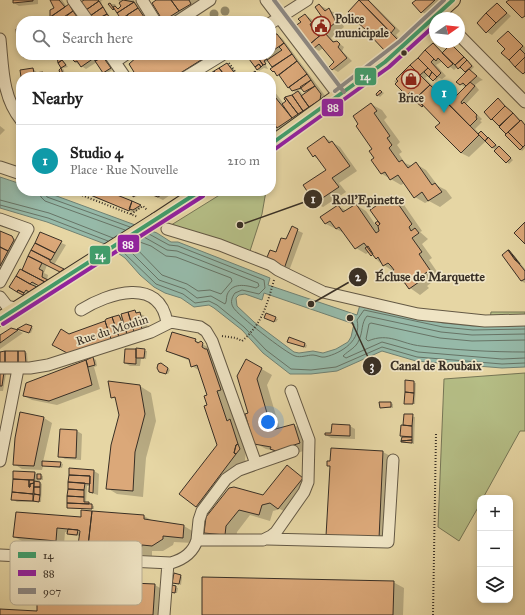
<!DOCTYPE html>
<html lang="en">
<head>
<meta charset="utf-8">
<style>
	:root { --surface:#fff; --page:#f6f6f6; --text:#222; --muted:#767676; --line:#e0e0e0; --accent:#8f2418 }
	body { margin:0; font-family:"IM FELL Great Primer",serif; background:var(--page); color:var(--text) }
	.controls { position:absolute; right:12px; bottom:12px; display:grid; overflow:hidden; border-radius:8px; box-shadow:0 2px 6px #0003 }
	.controls button { width:36px; height:36px; display:grid; place-items:center; padding:0; border:0; border-bottom:1px solid var(--line); background:var(--surface); color:var(--text); font:20px sans-serif }
	.compass { position:absolute; left:429px; top:12px; width:36px; height:36px; border-radius:50%; background:var(--surface); box-shadow:0 2px 6px #0003; rotate:76deg }
	.you { position:absolute; left:268px; top:422px; width:14px; height:14px; margin:-10px; border:3px solid #fff; border-radius:50%; background:#1a73e8; box-shadow:0 0 0 6px #1a73e833 }
	.badge { display:grid; place-items:center; width:26px; height:26px; border-radius:50%; background:var(--accent); color:#fff; font-size:13px; font-weight:700 }
	.pin { position:absolute; translate:-50% -33px; filter:drop-shadow(0 1px 2px #0008) }
	.pin::after { content:''; position:absolute; top:21px; width:14px; height:12px; background:inherit; clip-path:polygon(0 0,100% 0,50% 100%) }
	.list { margin:0; padding:0; list-style:none }
	h2 { display:flex; justify-content:space-between; align-items:center; height:52px; margin:0; padding:0 16px; font-size:17px }
	h2 small { font-size:13px; font-weight:400; color:var(--muted) }
	.list li { display:grid; grid-template-columns:26px 1fr auto; gap:12px; align-items:center; box-sizing:border-box; height:72px; padding:0 16px; border-top:1px solid var(--line) }
	.list b { display:block; font-size:15px; white-space:nowrap }
	.list p { margin:0; font-size:13px; white-space:nowrap; color:var(--muted) }
	.list em { font-size:13px; font-style:normal; color:var(--muted) }
	.icon { flex:none; width:22px; height:22px; fill:none; stroke:currentColor; stroke-width:2; stroke-linecap:round; stroke-linejoin:round }
	.map { position:relative; flex:none; width:525px; height:615px; overflow:hidden }
	.search { position:absolute; background:var(--surface); box-shadow:0 2px 6px #0003; left:16px; top:16px; width:260px; height:44px; display:flex; align-items:center; gap:10px; box-sizing:border-box; padding:0 14px; border-radius:16px; color:var(--muted); font-size:15px }
	.panel { position:absolute; background:var(--surface); box-shadow:0 2px 6px #0003; left:16px; top:72px; width:260px; height:124px; border-radius:16px }
	.map>svg:first-child { display:block }
	.green { fill:#b5be86; stroke:#767656 }
	.water { fill:#96b9a8; stroke:#708274; fill-rule:evenodd }
	.shadow { fill:#0003; fill-rule:evenodd }
	.lines { fill:none; stroke-linecap:round; stroke-linejoin:round }
	.shore { stroke:#677466; stroke-width:1 }
	.building { fill:#dba879; stroke:#382f25 }
	.minor-casing { stroke:#645945; stroke-width:13 }
	.major-casing { stroke:#382f25; stroke-width:16 }
	.path { stroke:#382f25; stroke-width:2; stroke-dasharray:1 2; stroke-linecap:butt }
	.minor { stroke:#efe4c4; stroke-width:11 }
	.major { stroke:#e6d6a4; stroke-width:14 }
	.major-bridge-casing { stroke:#382f25; stroke-width:16; stroke-linecap:butt }
	.major-bridge { stroke:#e6d6a4; stroke-width:14 }
	.bus-1-casing { stroke:#efe4c4; stroke-width:7 }
	.bus-2-casing { stroke:#efe4c4; stroke-width:7 }
	.bus-3-casing { stroke:#efe4c4; stroke-width:7 }
	.bus-1 { stroke:#3f9f6d; stroke-width:4 }
	.bus-2 { stroke:#9320a3; stroke-width:4 }
	.bus-3 { stroke:#8d8a86; stroke-width:4 }
	.tree { fill:#948a69 }
	.bus-dot { fill:#382f25; stroke:#efe4c4; stroke-width:1.5 }
	.labels { text-anchor:middle; stroke-width:3.5; stroke-linejoin:round; paint-order:stroke }
	.poi-label { font-size:12px; font-weight:bold; fill:#382f25; stroke:#efe4c4; text-anchor:start }
	.street-label { font-size:12px; fill:#382f25; stroke:#efe4c4 }
	.key { fill:#efe4c4; stroke:#b8ae94; stroke-width:1 }
	.key-label { font-size:11px; fill:#382f25 }
	.leader { fill:none; stroke:#382f25; stroke-width:1.5 }
	.callout-dot { fill:#382f25; stroke:#efe4c4; stroke-width:1.5 }
	.mark-label { font-size:12px; text-anchor:middle; font-weight:bold; fill:#fff }
	.callout-label { font-size:13px; text-anchor:middle; font-weight:bold; fill:#382f25; stroke:#efe4c4; stroke-width:3.5; stroke-linejoin:round; paint-order:stroke }
	.line-badge { stroke:#efe4c4; stroke-width:1.5 }
	.badge-label { font-size:11px; text-anchor:middle; font-weight:bold; fill:#fff }
</style>
</head>
<body>
<div class="map">
<svg width="525" height="615" viewBox="0 0 525 615">
	<rect width="100%" height="100%" fill="#e6d6a4"/>
	<filter id="stains"><feTurbulence type="fractalNoise" baseFrequency=".005" numOctaves="4"/><feColorMatrix values="0 0 0 0 .2 0 0 0 0 .09 0 0 0 0 .02 0 0 0 .5 -.17"/></filter>
	<radialGradient id="worn" r=".72"><stop offset=".6" stop-color="#630" stop-opacity="0"/><stop offset="1" stop-color="#630" stop-opacity=".3"/></radialGradient>
	<path class="green" d="M226 191H266L262 214 249 254 168 227Z
		M491 312H525V325L489 326Z
		M525 373V431H520L483 498H480V504L459 541 438 527 444 379Z"/>
	<path class="water" d="M0 177 21 184V191H43L157 233 171 242H178L270 278 268 285 357 315 360 305 443 323 473 326 525 325V367L502 368 416 361 382 351 337 371 311 374H290L263 353 242 330 214 308 209 305 194 307 181 298 165 293 154 287 140 275 125 258 105 244 47 222 0 208ZM264 293 354 324 351 337 348 342 336 349 323 353 313 351 299 353 294 352 254 322 237 306 236 298 239 295 245 294 262 300Z"/>
	<path class="shadow" d="M14 0H38V4L19 6 14 3Z
		M52 0H62L67 7 69 6 74 8 78 14 77 15 82 21H57L51 16V11L55 8Z
		M81 0H103L101 1 102 5 113 21H95Z
		M118 0H134L148 21H132L129 16 121 21 118 16 120 15 110 4H115L118 9 123 6Z
		M158 0H206L173 21 164 20 153 3Z
		M361 0H369L400 31 396 35 405 45 394 54 367 33 368 32 363 26 353 20Z
		M417 0H450L427 15 422 12Z
		M497 4 511 16 492 35 487 32Z
		M319 5 337 14 344 27 331 38 335 43 337 42 344 47 342 51 352 61 338 72 333 69 336 63 323 48 319 51 314 48 302 22 305 15 313 20 318 25 325 20Z
		M508 32 525 47V75L502 53 506 49Z
		M277 35 282 38 326 97 315 109 308 105 310 109 286 132 275 125 280 132 271 138V87L284 104 300 91 303 95 307 92 303 89 295 92 293 90 282 77 273 71 274 67 269 60 265 63 268 69 264 68 259 71 247 55H265L268 60 271 59 265 55H271V36Z
		M433 44 443 53 451 46 456 49 474 67 470 71 483 80 480 81 475 85 479 90 466 104 482 119 480 121 482 122 475 129 480 134H484L513 160 509 164 486 141 469 157 461 153 441 123 426 106H423L417 98 415 99 407 95 394 81 396 80 400 82ZM443 61 454 70 457 67 461 69 462 68 467 72 458 82 466 88 453 100 443 96 425 78 429 75 436 81 439 78 442 79 446 76 436 65Z
		M24 55H40V58L29 59Z
		M57 55H59L68 67 63 68 66 77H62L60 71 63 69 59 63Z
		M70 55H79L75 58Z
		M83 55H105L112 70 106 74 97 62 86 69 75 62Z
		M144 55H222L194 77H139Z
		M227 64 232 67 239 76 241 74 251 75 255 72 264 77H206Z
		M33 69 39 74H42L48 77H22L21 70Z
		M381 91 384 93 380 97 377 94Z
		M498 99 525 124V148L522 151 485 112Z
		M371 104 382 110 387 117 384 120 400 142 397 145 402 152 399 154 405 163 412 166 416 164 426 170 438 186 446 190 452 198 440 207 429 201 425 203 415 197 405 183 401 185 382 174 373 149Z
		M0 126 5 130 0 135Z
		M324 137 340 147 357 171 339 183 346 192 323 207 315 203 327 170 320 160 313 156Z
		M89 191H104L142 207 134 213 94 197 89 194Z
		M134 191H139L136 197 132 195Z
		M143 191H169L173 193 163 200Z
		M392 196 402 202 422 231 420 232 428 239 422 244 432 258 429 260 440 276 427 286 429 288 420 295 399 280 400 283 398 282 393 271 379 262 369 252 366 254 356 248 346 234 326 224 321 217 338 206 347 211 356 205 366 211 375 224 379 221Z
		M292 228 303 233 289 271 272 264 276 254 287 241Z
		M0 232 20 242 0 277Z
		M41 234 66 245 54 265 68 273 66 274 47 265 44 273 48 275 47 281 52 283 45 288 37 284 35 287 41 291 35 294 32 292 30 295 23 291 22 293 24 294H23L11 287 21 270 22 271Z
		M509 252 514 255 525 269V283L521 281Z
		M134 311 145 316 148 328 118 341 69 335 119 316 122 317V315Z
		M275 318 278 319 276 322 268 319Z
		M26 325 33 328 31 333 18 330Z
		M17 330 23 333 0 349V336Z
		M290 338 305 344 307 345 306 348 291 343Z
		M195 340 213 350 236 424 241 427 246 450 245 460H246L207 512 196 506 218 445 208 406V395L200 371 192 366 190 361 167 351Z
		M137 350 147 351 146 359H141L140 366H130L125 363Z
		M25 352 27 353 28 365 0 358Z
		M93 358 96 360 97 366 94 367 100 389 57 405 32 400 24 396 27 384Z
		M246 360 272 375 267 385 280 429 294 425 305 431 310 449 287 456 276 451 266 449 255 443 250 414Z
		M158 365 167 367 170 370 168 374 162 372Z
		M0 373 6 374 3 391H0Z
		M406 381 416 383 415 404 405 403Z
		M140 386 151 393 156 421 146 458 143 497 117 494 107 488 120 415 116 399 112 397Z
		M391 403 393 404V408L380 407Z
		M21 413 44 418 52 423 43 462 60 463 63 464 62 468 43 466 42 470 22 469 14 464Z
		M405 415 415 417 414 444 402 442V426H404Z
		M332 425 350 426 355 429V439L331 438 326 435 332 434Z
		M77 431 82 434 81 460 65 459 60 456Z
		M332 449 383 452 394 458 389 544 338 541 331 467 328 465 331 462Z
		M287 466 313 485 289 514 280 509 273 511 270 521 250 515 237 532 236 540 216 538 205 532 234 488 263 496Z
		M94 471 99 474 98 495 88 492 89 486H87L86 503 94 506V509L68 507Z
		M14 472 35 473 43 476V480H40L39 482 42 484 41 502H17L12 499Z
		M82 511 144 516 153 521 184 526 194 532 193 543 174 542 173 545 163 551H152V556L87 549 79 544 80 536 70 535 68 533 65 532 64 545 22 541 14 537 81 518ZM74 527 81 531V533L73 529Z
		M180 576 182 577 181 585 175 583Z
		M393 582 404 588 403 615H203Z
		M155 585 165 591 164 615H0V610L38 612Z
		M175 587 178 588 177 593H174Z"/>
	<g class="lines">
		<path class="shore" d="M39 191 41 197 45 201 125 230
			M44 191 47 197 130 227
			M0 200 49 213 113 238
			M0 205 48 218 108 241
			M149 234 169 245 178 246 264 280 265 288 259 294 242 290 235 293C232 297 230 302 233 307 237 315 286 353 295 356 301 358 307 355 313 355 317 355 321 358 325 357 342 353 362 340 357 320L364 310 443 327 473 330 525 329
			M132 244 162 275 187 284 198 291 210 290 221 294 232 281 231 278 176 257 166 256 151 246 137 241
			M127 248 159 280 185 289 197 298 211 296 225 304C227 301 226 299 227 295 232 282 246 285 256 288L259 286 258 283 177 251 167 250 144 237
			M122 251 156 284 183 294 195 303 209 301 217 305 244 327 266 350 291 369 311 370 336 367 382 347 417 357 502 364 525 363
			M525 334 472 335 441 332 367 316C361 323 363 332 359 340 356 348 349 350 343 356L346 358 382 342 418 352 502 359 525 358
			M525 340 472 341 440 338 371 323 369 324 366 339 368 341C389 332 401 344 421 346 456 350 490 352 525 352"/>
	</g>
	<path class="building" d="M13 0H33V1L13 3Z
		M50 0H59L65 7 50 17V10L54 8Z
		M84 0H98L99 1 86 10 81 2Z
		M123 0 134 2 117 13 113 7 115 6 118 9 121 6 119 3Z
		M156 0H171L179 11 163 21 152 3Z
		M171 0H189L191 4 179 11Z
		M359 0 398 40 385 51 368 33 366 34 367 31 355 20 354 22 352 20 354 18 348 12Z
		M359 0H368L395 28 391 33Z
		M416 0H435L421 13 412 3Z
		M509 0H525V16L522 18 506 2Z
		M99 1 103 7 90 16 86 10Z
		M134 2 138 8 121 19 117 13Z
		M110 3 114 9 113 10 108 4Z
		M497 3 507 13 496 23 486 13Z
		M69 4 73 11 60 21H55L52 16Z
		M319 4 325 11 329 8 336 22 310 44 295 26 301 22 298 19 305 14 312 23 310 24 312 28 324 20 315 7Z
		M103 7 107 14 93 21 90 16Z
		M138 8 144 17 138 21H131L127 15Z
		M73 11 77 17 71 21 59 20Z
		M486 13 496 23 486 33 477 23Z
		M107 14 111 19 109 21H95Z
		M77 17 80 21H71Z
		M144 17 147 21H138Z
		M21 28V39H17L16 29Z
		M508 31 523 46 509 60 501 53 505 49 497 41Z
		M324 32 333 42 337 41 340 44 338 47 347 58 332 70 329 67 334 62 319 44 313 49 310 44Z
		M273 34H277L284 43 271 52V35Z
		M17 39H21V50H18Z
		M284 43 292 54 272 67 267 60 282 50 279 47Z
		M433 43 453 64 448 68 438 58 436 61 425 50Z
		M451 44 464 57 455 65 442 53Z
		M520 49 525 54V57L515 67 509 60Z
		M425 50 434 59 431 62 441 73 437 77 418 58Z
		M292 54 297 61 277 76 274 71 273 72 270 69Z
		M23 55H35L36 56 23 57Z
		M59 55 62 60 58 63 57 56Z
		M81 55H102L103 57 95 61 94 58 81 67 77 61 75 62 73 60Z
		M142 55H209L174 77H137L129 64 138 56Z
		M246 55H256L263 65 261 67 259 64 255 67Z
		M256 55H264L267 59 264 61 266 64 263 65Z
		M103 57 111 68 103 73 95 61Z
		M464 57 467 60 458 69 455 65Z
		M525 57V72L523 74 515 67Z
		M418 58 428 68 420 75 410 65Z
		M62 60 66 65 61 68 58 63Z
		M467 60 472 66 465 72 460 67Z
		M297 61 307 74 288 88 279 75Z
		M227 63 236 75 238 77H226L219 68Z
		M259 64 261 67 257 70 255 67Z
		M410 65 430 85 416 98 410 92 407 96 395 84 398 81 396 79Z
		M33 68 34 73 43 72 46 77H21L20 70Z
		M61 68 64 77H61L59 70Z
		M219 68 226 77H217L214 71Z
		M428 68 432 72 429 77 424 72Z
		M469 69 477 76 466 86 463 83 460 85 456 82Z
		M214 71 217 77H205Z
		M255 71 260 77H240L239 75 240 73H248L250 75Z
		M432 72 437 77 433 81 429 77Z
		M307 74 311 80 301 88 292 91 289 87Z
		M311 80 315 86 304 92 300 87Z
		M470 82 475 86 461 102 462 104 464 102 477 115 476 117 477 119 470 126 448 104Z
		M430 85 479 135 461 153 435 127 440 123 416 98Z
		M315 86 321 94 320 100 309 107 301 96Z
		M380 90 382 92 377 96 376 94Z
		M298 91 309 107 303 111 292 95Z
		M271 92 292 118 277 128 271 119Z
		M446 92 453 99 448 104 441 97Z
		M292 95 303 111 298 114 285 97Z
		M285 97 298 114 292 118 282 104 286 101 284 99Z
		M498 98 505 106 491 120 484 112Z
		M418 100 423 106 422 107 416 102Z
		M371 103 377 111 374 113 390 136 387 138 392 145 389 148 399 162 402 160 408 168 416 162 432 185 435 183 442 192 428 201 422 192 414 198 398 175 390 180 385 172 381 174 371 160 374 158 369 151 372 149 356 126 358 124 353 116Z
		M505 106 513 113 499 126 492 119Z
		M513 113 520 121 506 134 499 127Z
		M521 120 525 125V145L523 147 508 132Z
		M271 123 275 129 271 132Z
		M481 131 488 138 485 141 478 134Z
		M508 132 523 147 520 150 505 135Z
		M324 136 329 143 332 141 350 166 332 178 339 187 315 203 303 185 326 170 315 155 313 157 307 148Z
		M488 137 496 145 492 148 485 141Z
		M499 146 511 158 506 163 494 151Z
		M89 191H107L132 201 129 211 88 194Z
		M133 191H136L134 197 131 195Z
		M142 191H167L158 197Z
		M392 195 412 224 409 227 411 231 415 228 419 233 412 238 422 252 419 254 430 270 417 279 419 282 409 289 402 279 399 281 392 271 394 270 391 266 388 263 383 266 378 257 376 259 364 243 355 249 339 227 336 229 330 221 325 224 320 217 338 205 343 212 356 204 376 233 379 231 378 226 380 224 370 210Z
		M132 201 141 205 133 210 129 209Z
		M378 221 380 224 378 226 375 223Z
		M525 222V244L514 233Z
		M292 226 298 229 284 269 265 262 270 250 276 252 281 238 286 239Z
		M0 231 12 236 14 240 8 251 0 247Z
		M40 232 62 241 55 253 35 243Z
		M35 243 55 253 51 260 31 250Z
		M368 246 373 254 371 256 365 248Z
		M0 247 8 251 0 266Z
		M31 250 50 260V262L64 269 60 272 28 256Z
		M508 250H509L520 264 515 260Z
		M508 250 525 271V279L521 281 502 255Z
		M28 256 42 263 39 269 43 271 42 277 48 280 45 282 22 270Z
		M20 269 22 270 45 282 39 286 32 282 30 284 16 276Z
		M16 276 30 284 37 287 29 292 26 290 24 293 18 290 17 292 9 287Z
		M18 290 24 293 23 295 17 292Z
		M135 310 136 313 140 312 143 325 141 326 142 329 134 332 128 312Z
		M128 312 134 332 127 334 121 314Z
		M266 313 276 317 274 322 264 318Z
		M119 315 127 334 119 337 112 317Z
		M112 317 119 337 111 339 105 321 106 319Z
		M105 321 111 339 69 354 52 345 61 329 69 334Z
		M26 324 32 326 29 333 17 329Z
		M11 328 18 330 0 343V335Z
		M172 332 196 339 195 341 198 343 201 341 203 343 202 347 205 349H207L221 390 217 391 227 421 230 419 238 444 236 445 234 453 236 454 196 507 179 494 217 445 204 406 207 405 204 396 207 395 197 365 191 367 189 359 166 351Z
		M289 337 305 343 304 347 287 342Z
		M136 348 145 349 144 358H136Z
		M125 349H136V364L124 363Z
		M5 351H18V365L5 364Z
		M5 351V364H0V352Z
		M18 351H25L26 364 18 365Z
		M93 357 95 365 88 367 86 360Z
		M246 359 262 368 257 379 272 430 294 424 300 443 276 451 270 449 271 447 254 444 245 414 248 413 237 376Z
		M86 360 92 385 49 401 23 396 26 383Z
		M161 363 168 368 166 374 159 372 157 368 158 364Z
		M0 372H4L2 386H0Z
		M405 380 414 381V393L405 392Z
		M108 381 140 385 145 414 135 452 133 491 106 489 111 445 119 415 115 397 111 398Z
		M405 392 414 393 413 404H404Z
		M379 402H391V407L380 408Z
		M20 412 44 417 34 466 13 465 15 438Z
		M404 414H413L412 426 403 425Z
		M332 424 350 425V436L325 435V433H331Z
		M401 425 412 426V437L400 436Z
		M60 429 77 430 76 458 58 457Z
		M402 437H412V440L401 441Z
		M412 440V443L401 442V441Z
		M238 444 240 449 236 454 234 453 236 445Z
		M331 448 383 451 379 539 326 536 330 466H327V461H330Z
		M42 461 61 462 60 467 42 466Z
		M287 465 303 478 278 509 270 503 262 505 259 515 239 510 226 526 225 535 204 533 206 517 229 488 234 487 263 495Z
		M69 468 94 470 93 493 89 492 90 476 69 475Z
		M13 471 35 472 34 480 13 479Z
		M37 474H41V479H37Z
		M69 475 90 476V484L68 482Z
		M13 479 29 480V487H30V484L34 483 33 494 12 492Z
		M29 480H34V483L30 484V487H29Z
		M34 481 40 482V487H34Z
		M68 482 85 483 84 490 68 489Z
		M34 487H40V495L34 494Z
		M68 489 84 490V497L67 496Z
		M12 492 33 494V501L11 500Z
		M34 494 40 495 39 502 33 501Z
		M67 496 84 497V502H89V504L67 503Z
		M67 503 92 504V509L67 508Z
		M81 510 92 511 88 546 78 545 80 531 78 530 57 528 56 541 13 537 16 512 81 517Z
		M92 511 144 515V519L184 525 183 538 163 536V539L152 546 142 545 141 551 88 546Z
		M68 529 78 530 77 535 67 534Z
		M174 573 181 575 179 584 172 583Z
		M202 577 394 581 393 615H202Z
		M37 579 155 584 153 615H0V609L37 611Z
		M172 585 176 586 175 593 170 592Z"/>
	<g class="lines">
		<g class="minor-casing">
			<path id="minor" d="M73 0 88 21
				M142 0 155 21
				M266 0 339 96
				M178 21 210 0
				M271 23 307 0
				M459 35 525 102
				M0 39C3 67 2 97 21 120
				M110 55 125 77
				M115 62 125 55
				M186 77 222 55
				M0 167 21 174
				M0 219 28 229 0 282
				M167 229 220 245 271 265 278 270 323 292 418 314 485 321 525 320
				M0 297 7 306 16 308
				M81 310C108 293 160 276 167 323
				M0 368H30L48 365 151 332 171 322 200 327 206 331 212 341 256 464
				M0 461 18 369
				M267 539 388 542 393 460
				M197 540 199 520 202 511 226 479 239 470 293 451
				M0 555 171 563C184 559 193 553 197 540H263L271 536 276 532 304 492 308 482 309 440 291 391
				M164 615 168 563"/>
		</g>
		<g class="major-casing">
			<path id="major" d="M271 144 385 62 453 0
				M156 220 200 191
				M0 319 96 258"/>
		</g>
		<path class="path" d="M229 63 239 77
			M271 122 274 126
			M71 191 138 217
			M131 214 143 206 147 210
			M222 336 236 338 242 341C262 324 267 305 274 280
			M433 615 436 433"/>
		<use href="#minor" class="minor"/>
		<use href="#major" class="major"/>
		<g class="major-bridge-casing">
			<path id="major-bridge" d="M96 258 156 220"/>
		</g>
		<use href="#major-bridge" class="major-bridge"/>
		<g class="bus-1-casing">
			<path id="bus-1" d="M271 144 385 62 453 0
				M0 319 200 191"/>
		</g>
		<g class="bus-2-casing">
			<path id="bus-2" d="M275 149 389 67 435 25
				M3 324 203 196"/>
		</g>
		<g class="bus-3-casing">
			<path id="bus-3" d="M274 0 344 92
				M335 91 400 41 444 0"/>
		</g>
		<use href="#bus-1" class="bus-1"/>
		<use href="#bus-2" class="bus-2"/>
		<use href="#bus-3" class="bus-3"/>
	</g>
	<g class="tree">
		<circle cx="225" cy="11" r="4.5"/>
		<circle cx="214" cy="14" r="4.5"/>
	</g>
	<defs>
		<g id="civic-ring" transform="scale(1)"><circle r="9.5" fill="#efe4c4" stroke="#8f2418" stroke-width="1.5"/><path d="M-.6-6.5H3V-4.5H.6V-3L4-1V1h2V6H-6V1h2V-1L-.6-3ZM-1.2 2.5V6h2.4V2.5Z" fill="#8f2418"/></g>
		<g id="shop-ring" transform="scale(1)"><circle r="9.5" fill="#efe4c4" stroke="#8f2418" stroke-width="1.5"/><path d="M-5-2.5h2.3a2.7 3.5 0 0 1 5.4 0H5L5.5 6h-11ZM-1.5-2.5h3a1.5 2.3 0 0 0-3 0Z" fill="#8f2418"/></g>
	</defs>
	<g fill-rule="evenodd">
		<use href="#civic-ring" x="321" y="26"/>
		<use href="#shop-ring" x="411" y="79"/>
	</g>
	<circle class="bus-dot" cx="404" cy="53" r="3.5"/>
	<g class="labels">
		<g class="poi-label">
			<text x="335" y="23">Police<tspan x="335" dy="14">municipale</tspan></text>
			<text x="411" y="102" text-anchor="middle">Brice</text>
		</g>
		<g class="street-label">
			<text transform="translate(112 330) rotate(-18)" y="4">Rue du Moulin</text>
		</g>
	</g>
	<rect x="10" y="541" width="132" height="64" rx="6" class="key"/>
	<rect x="18" y="552" width="18" height="6" fill="#3f9f6d"/>
	<rect x="18" y="570" width="18" height="6" fill="#9320a3"/>
	<rect x="18" y="588" width="18" height="6" fill="#8d8a86"/>
	<g class="key-label">
		<text x="43" y="559">14</text>
		<text x="43" y="577">88</text>
		<text x="43" y="595">907</text>
	</g>
	<path class="leader" d="M240 225L313 199M311 304L358 277M350 318L372 366"/>
	<g class="callout-dot">
		<circle cx="240" cy="225" r="4"/>
		<circle cx="311" cy="304" r="4"/>
		<circle cx="350" cy="318" r="4"/>
		<circle cx="313" cy="199" r="10"/>
		<circle cx="358" cy="277" r="10"/>
		<circle cx="372" cy="366" r="10"/>
	</g>
	<g class="mark-label">
		<text x="313" y="203">1</text>
		<text x="358" y="281">2</text>
		<text x="372" y="370">3</text>
	</g>
	<g class="callout-label">
		<text x="368" y="204">Roll'Epinette</text>
		<text x="430" y="281">Écluse de Marquette</text>
		<text x="436" y="370">Canal de Roubaix</text>
	</g>
	<g class="line-badge">
		<rect x="354" y="67" width="23" height="19" rx="4" fill="#3f9f6d"/>
		<rect x="321" y="98" width="23" height="19" rx="4" fill="#9320a3"/>
		<rect x="117" y="234" width="23" height="19" rx="4" fill="#9320a3"/>
		<rect x="89" y="245" width="22" height="20" rx="4" fill="#3f9f6d"/>
	</g>
	<g class="badge-label">
		<text x="365" y="80">14</text>
		<text x="333" y="111">88</text>
		<text x="128" y="248">88</text>
		<text x="100" y="259">14</text>
	</g>
	<rect width="100%" height="100%" filter="url(#stains)"/>
	<rect width="100%" height="100%" fill="url(#worn)"/>
</svg>
<div class="controls">
<button>+</button>
<button>−</button>
<button><svg class="icon" aria-label="layers" viewBox="0 0 24 24"><path d="M12 4l9 5-9 5-9-5zM3 14l9 5 9-5"/></svg></button>
</div>
<svg class="compass" viewBox="-18 -18 36 36"><path d="M0-13l5 13h-10z" fill="#e53935"/><path d="M0 13l5-13h-10z" fill="#767676"/></svg>
<div class="you"></div>
<div class="pin badge" style="left:444px;top:113px;background:#0f9aa8">1</div>
<div class="search"><svg class="icon" aria-label="search" viewBox="0 0 24 24"><circle cx="10" cy="10" r="6"/><path d="M15 15l6 6"/></svg>Search here</div>
<section class="panel">
<h2>Nearby<small></small></h2>
<ul class="list">
<li><span class="badge" style="background:#0f9aa8">1</span><div><b>Studio 4</b><p>Place · Rue Nouvelle</p></div><em>210 m</em></li>
</ul>
</section>
</div>
</body>
</html>
